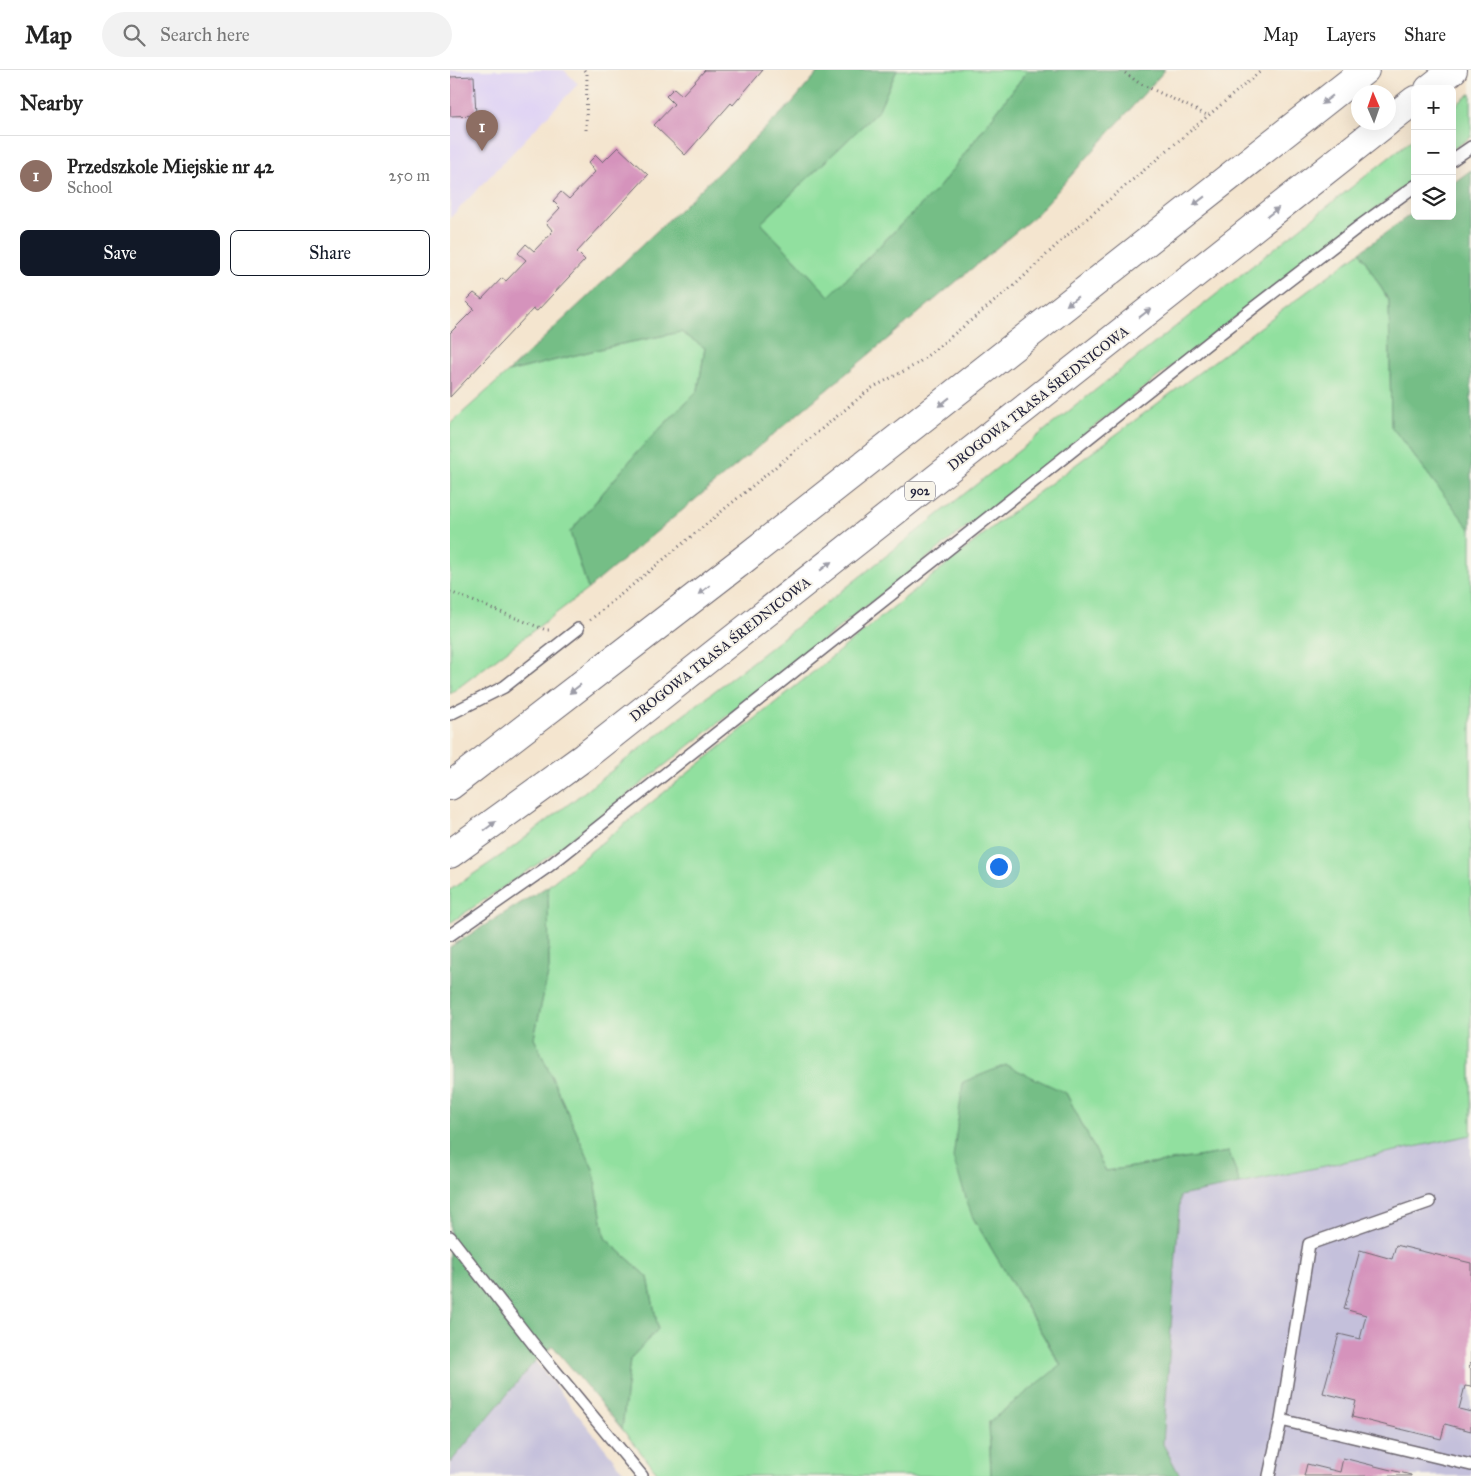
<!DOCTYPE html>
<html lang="en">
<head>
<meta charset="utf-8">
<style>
	:root { --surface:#fff; --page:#f2f2f2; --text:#222; --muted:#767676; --line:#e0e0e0; --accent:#111827 }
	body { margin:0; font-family:"IM FELL Great Primer",serif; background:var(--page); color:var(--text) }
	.controls { position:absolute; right:15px; top:15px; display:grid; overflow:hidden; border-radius:8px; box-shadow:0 5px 20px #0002 }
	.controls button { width:45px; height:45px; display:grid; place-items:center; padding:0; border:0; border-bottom:1px solid var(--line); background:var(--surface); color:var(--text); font:25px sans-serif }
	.compass { position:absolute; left:901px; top:15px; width:45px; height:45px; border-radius:50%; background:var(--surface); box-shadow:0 5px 20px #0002; rotate:358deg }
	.you { position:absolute; left:548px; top:796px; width:18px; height:18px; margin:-12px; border:4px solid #fff; border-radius:50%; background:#1a73e8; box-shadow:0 0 0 8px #1a73e833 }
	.badge { display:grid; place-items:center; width:32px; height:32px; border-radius:50%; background:var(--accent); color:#fff; font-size:16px; font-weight:700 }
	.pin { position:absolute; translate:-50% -41px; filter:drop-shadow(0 1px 2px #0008) }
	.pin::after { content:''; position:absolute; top:26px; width:18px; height:15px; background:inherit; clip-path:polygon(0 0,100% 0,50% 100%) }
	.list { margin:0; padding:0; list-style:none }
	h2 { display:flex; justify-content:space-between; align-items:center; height:65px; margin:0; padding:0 20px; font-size:21px }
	h2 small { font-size:16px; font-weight:400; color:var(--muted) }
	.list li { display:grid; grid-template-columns:32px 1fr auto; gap:15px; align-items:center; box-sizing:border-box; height:80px; padding:0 20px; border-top:1px solid var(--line) }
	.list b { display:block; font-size:19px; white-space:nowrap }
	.list p { margin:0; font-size:16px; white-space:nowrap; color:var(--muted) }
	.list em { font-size:16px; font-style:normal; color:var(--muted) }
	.actions { display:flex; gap:10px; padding:15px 20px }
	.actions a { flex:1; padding:11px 0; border:1px solid var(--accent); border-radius:8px; text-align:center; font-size:18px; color:var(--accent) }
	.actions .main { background:var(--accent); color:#fff }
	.icon { flex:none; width:28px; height:28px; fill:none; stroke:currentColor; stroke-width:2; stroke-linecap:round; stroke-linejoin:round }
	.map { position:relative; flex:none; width:1021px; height:1406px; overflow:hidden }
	header { display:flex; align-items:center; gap:30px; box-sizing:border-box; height:70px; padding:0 25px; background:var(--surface); border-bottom:1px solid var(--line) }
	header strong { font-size:24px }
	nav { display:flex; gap:28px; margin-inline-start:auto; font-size:18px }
	.search { width:350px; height:45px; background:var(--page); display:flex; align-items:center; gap:12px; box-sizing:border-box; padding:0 18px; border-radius:28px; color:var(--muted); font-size:19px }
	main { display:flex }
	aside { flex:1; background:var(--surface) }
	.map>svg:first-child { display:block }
	.built { fill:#e0d4f4 }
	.industrial { fill:#c4c0db }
	.green { fill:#91e09f; stroke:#5a816d }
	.forest { fill:#74be86; stroke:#4b7060 }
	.building { fill:#d593bc }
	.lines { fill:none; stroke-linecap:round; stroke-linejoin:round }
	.service-casing { stroke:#6c666f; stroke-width:14 }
	.primary-casing { stroke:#6c666f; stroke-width:30 }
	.path { stroke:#6c666f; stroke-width:3; stroke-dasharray:1 4; stroke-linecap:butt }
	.service { stroke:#fff; stroke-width:11 }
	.primary { stroke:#fff; stroke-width:28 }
	.oneway { fill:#9c9ca7 }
	.labels { text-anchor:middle; stroke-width:4; stroke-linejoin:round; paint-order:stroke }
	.shield { fill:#f7f3e8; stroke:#62616f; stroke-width:1 }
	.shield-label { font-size:12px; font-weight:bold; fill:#22223b }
	.street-label { font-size:14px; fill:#22223b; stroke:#f7f3e8 }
</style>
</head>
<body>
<header>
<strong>Map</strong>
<div class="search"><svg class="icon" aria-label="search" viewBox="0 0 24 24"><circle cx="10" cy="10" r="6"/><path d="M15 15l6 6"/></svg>Search here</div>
<nav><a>Map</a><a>Layers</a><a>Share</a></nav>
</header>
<main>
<aside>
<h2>Nearby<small></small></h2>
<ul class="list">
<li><span class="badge" style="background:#8d6e63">1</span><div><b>Przedszkole Miejskie nr 42</b><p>School</p></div><em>250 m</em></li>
</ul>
<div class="actions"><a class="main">Save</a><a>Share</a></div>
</aside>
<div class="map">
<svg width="1021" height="1406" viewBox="0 0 1021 1406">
	<rect width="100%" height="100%" fill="#f7f3e8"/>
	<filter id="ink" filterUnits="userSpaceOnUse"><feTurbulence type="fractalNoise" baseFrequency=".02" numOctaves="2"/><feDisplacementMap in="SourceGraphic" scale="10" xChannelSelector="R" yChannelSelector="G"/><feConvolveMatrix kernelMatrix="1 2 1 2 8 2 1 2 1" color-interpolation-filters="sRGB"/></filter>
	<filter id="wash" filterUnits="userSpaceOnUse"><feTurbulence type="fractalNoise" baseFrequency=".0096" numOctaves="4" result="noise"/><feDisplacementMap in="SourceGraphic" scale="20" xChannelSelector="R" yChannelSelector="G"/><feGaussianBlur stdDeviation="1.12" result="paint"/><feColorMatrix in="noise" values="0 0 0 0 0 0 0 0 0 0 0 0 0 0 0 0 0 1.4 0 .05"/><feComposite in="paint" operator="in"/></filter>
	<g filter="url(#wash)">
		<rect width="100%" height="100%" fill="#f4e5cf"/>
		<path class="built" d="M0 0H114L128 14 0 148Z"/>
		<path class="industrial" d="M1021 1065V1406H730L713 1374 730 1126Z
			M85 1291 177 1406H0V1393Z"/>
		<path class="green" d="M447 0H578L490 116 379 226 311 153 428 41Z
			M1021 23V67L1002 80V38Z
			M965 67V108L624 372 101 785 0 853V820L62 778 316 581Z
			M910 182 939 231 941 356 1021 460V1065L790 1114 779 1082 656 1101 616 1023 522 1146 611 1296 539 1352 541 1406H210L172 1359 180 1289 208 1259 198 1207 155 1168 143 1099 84 968 99 899 98 816 549 452Z
			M231 262 255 277 248 320 189 380 120 462 138 519 0 624V354L58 302 162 276Z"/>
		<path class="forest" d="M370 0H447L428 41 311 153 379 226 490 116 578 0H715L586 145 138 519 120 462 189 380 248 320 255 278 231 262 162 276 58 302 341 34Z
			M1021 100V460L941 356 939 231 910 182 965 141V146H1002V114Z
			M98 816 99 899 84 968 143 1099 155 1168 198 1207 208 1259 180 1289 172 1359 103 1276 85 1291 0 1393V877Z
			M556 995 616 1023 656 1101 779 1082 790 1114 730 1126 713 1374 730 1406H541L539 1352 611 1295 522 1146 503 1088 513 1012Z"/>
		<g id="blocks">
			<path class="building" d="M255 0H313L283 35 281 33 235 85 204 55 224 34 216 26 224 18 232 25Z
				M24 6 26 45 0 46V7Z
				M168 77 198 105 127 182 135 190 87 241 83 239 0 327V263L24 239 16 231 24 223 32 229 52 208 56 211 76 190 68 183 76 174 84 181 103 161 96 153 110 138 103 131 111 122 119 129 145 102 138 93 146 85 153 92Z
				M946 1175 1021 1193V1292L1019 1298 1021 1299V1317L1015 1316 1009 1339 1021 1342V1361L995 1354 991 1369 902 1347 906 1331 873 1323 889 1264 910 1269 916 1245 894 1239 910 1180 942 1189Z
				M893 1388 961 1405V1406H854L857 1394 890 1402Z"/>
		</g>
	</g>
	<g filter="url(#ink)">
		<use href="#blocks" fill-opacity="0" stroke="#6c666f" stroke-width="1"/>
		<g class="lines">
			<g class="service-casing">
				<path id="service" d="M1002 90 1021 77
					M0 644 54 617 128 559
					M0 865 99 796 776 259 907 158 965 116
					M979 1132 859 1174 831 1350 1021 1395
					M0 1167 88 1280 192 1406
					M819 1406 831 1350"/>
			</g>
			<g class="primary-casing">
				<path id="primary" d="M979 19 1003 0
					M938 51 965 30
					M0 716 293 490 915 0
					M0 784 134 687 937 52"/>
			</g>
			<path class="path" d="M134 0 137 4 136 61
				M671 0 689 13 759 46
				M0 522 96 560H100
				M140 550 420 319 467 294 566 214 614 168 812 0"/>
			<use href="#service" class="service"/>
			<use href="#primary" class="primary"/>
		</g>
		<defs><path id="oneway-solid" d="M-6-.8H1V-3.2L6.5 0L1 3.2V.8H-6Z" transform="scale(1.25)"/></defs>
		<g class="oneway">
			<use href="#oneway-solid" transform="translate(877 30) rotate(142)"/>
			<use href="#oneway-solid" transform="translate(749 131) rotate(142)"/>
			<use href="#oneway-solid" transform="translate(823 142) rotate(-38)"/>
			<use href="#oneway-solid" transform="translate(622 231) rotate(142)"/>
			<use href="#oneway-solid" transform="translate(695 243) rotate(-38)"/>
			<use href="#oneway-solid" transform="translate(494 332) rotate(142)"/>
			<use href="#oneway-solid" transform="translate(376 496) rotate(-38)"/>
			<use href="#oneway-solid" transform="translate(254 520) rotate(142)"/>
			<use href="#oneway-solid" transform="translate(125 619) rotate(142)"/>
			<use href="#oneway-solid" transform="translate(40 756) rotate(-37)"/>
		</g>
	</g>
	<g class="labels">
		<rect class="shield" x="455" y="411.5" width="30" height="19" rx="4"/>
		<g class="shield-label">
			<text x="470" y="425">902</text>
		</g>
		<g class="street-label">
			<text transform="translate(588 328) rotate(-38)" y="5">DROGOWA TRASA ŚREDNICOWA</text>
			<text transform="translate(270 579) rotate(-38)" y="5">DROGOWA TRASA ŚREDNICOWA</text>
		</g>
	</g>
</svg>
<div class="controls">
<button>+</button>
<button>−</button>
<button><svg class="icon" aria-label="layers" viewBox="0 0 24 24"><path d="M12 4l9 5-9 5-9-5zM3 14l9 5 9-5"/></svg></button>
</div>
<svg class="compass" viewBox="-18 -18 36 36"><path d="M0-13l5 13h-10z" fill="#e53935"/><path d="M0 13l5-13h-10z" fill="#767676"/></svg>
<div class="you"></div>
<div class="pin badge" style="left:32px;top:81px;background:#8d6e63">1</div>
</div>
</main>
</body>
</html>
